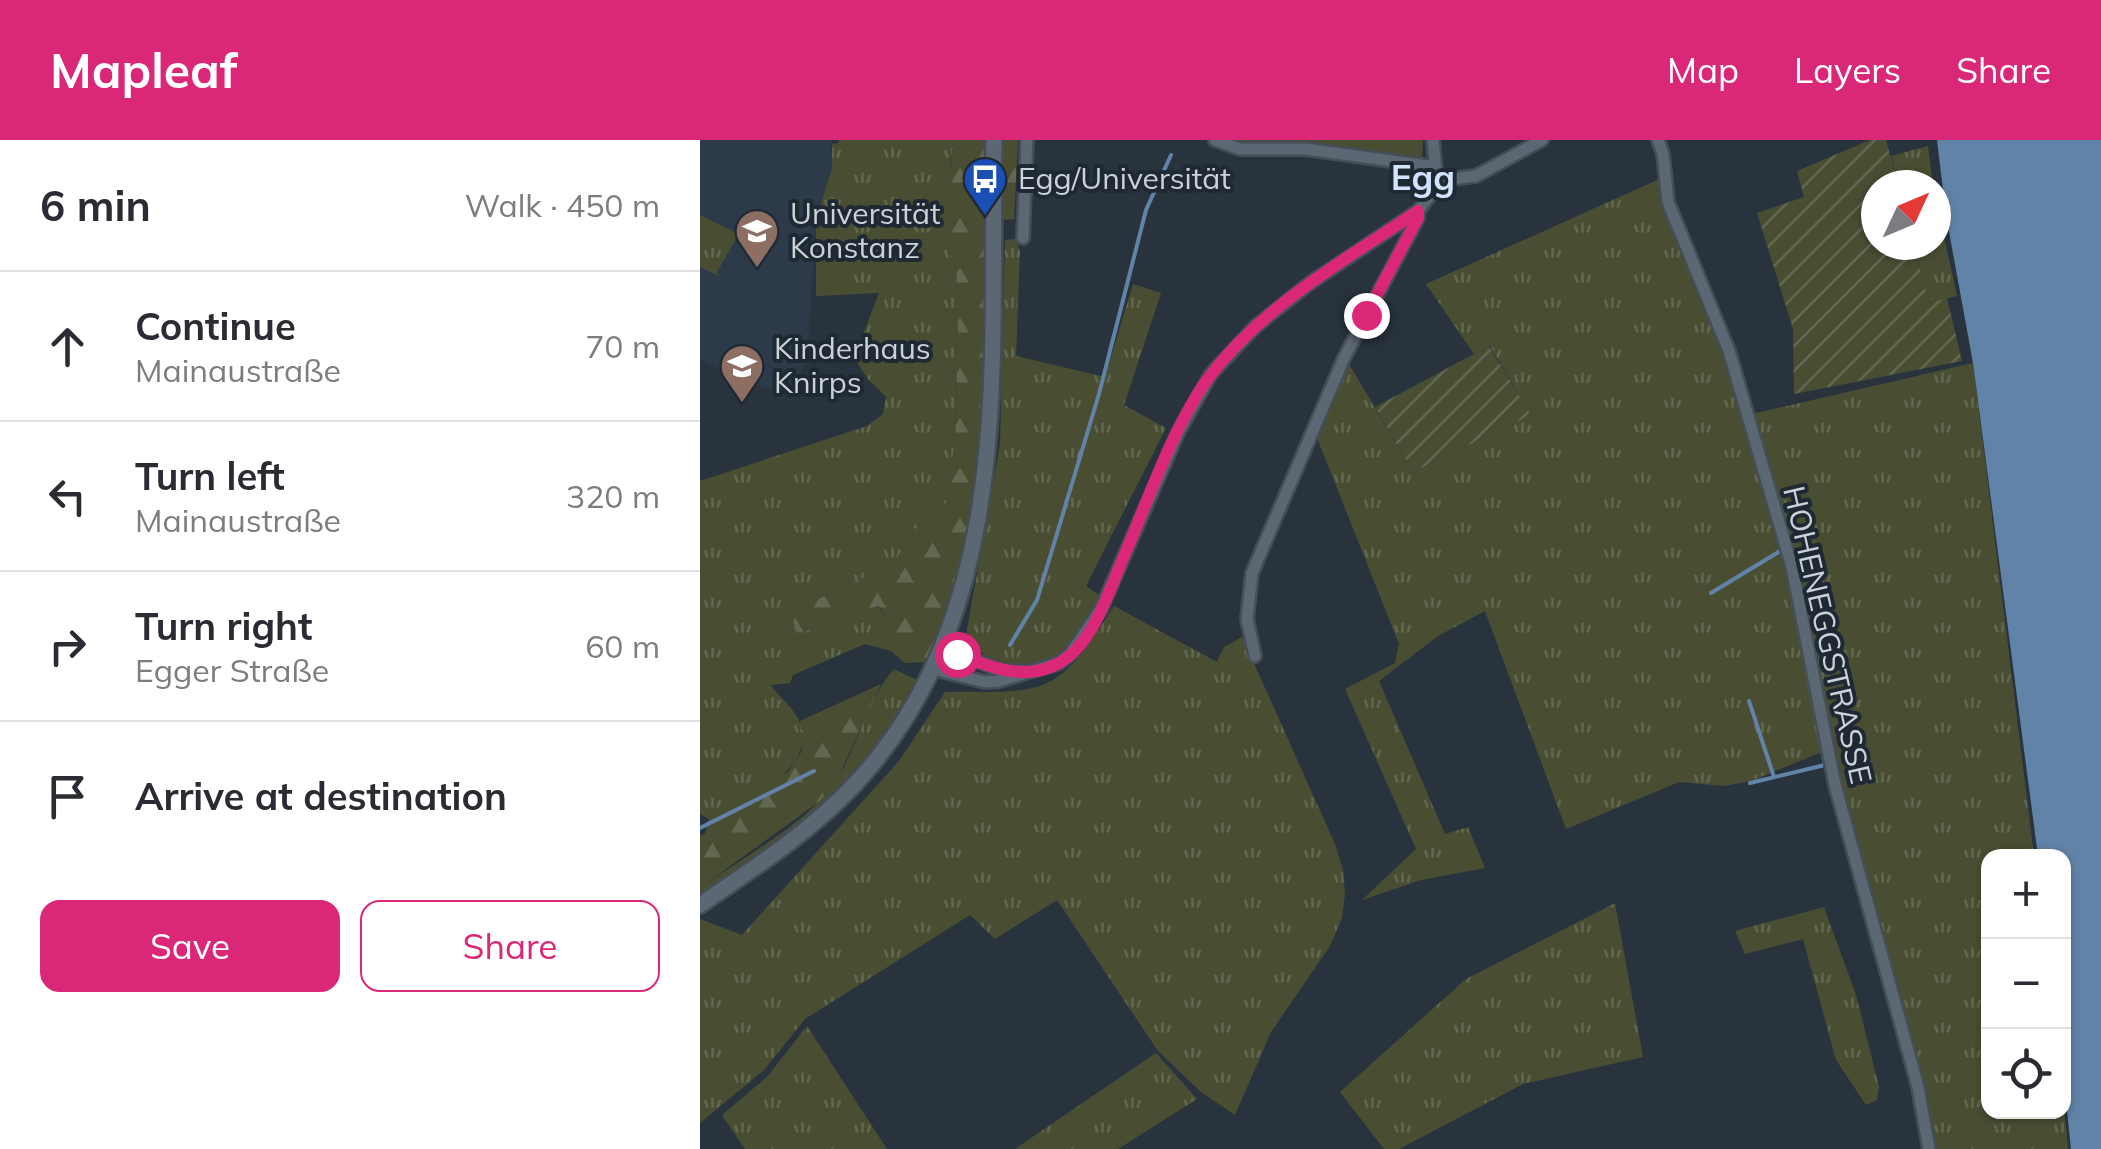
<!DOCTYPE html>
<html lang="en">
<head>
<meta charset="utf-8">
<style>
	:root { --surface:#fff; --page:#f2f2f3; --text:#2b2b33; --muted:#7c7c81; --line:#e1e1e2; --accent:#db2777 }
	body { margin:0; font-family:Mulish,sans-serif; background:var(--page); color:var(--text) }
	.controls { position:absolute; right:30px; bottom:30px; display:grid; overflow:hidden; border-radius:20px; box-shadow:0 2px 8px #0004 }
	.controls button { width:90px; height:90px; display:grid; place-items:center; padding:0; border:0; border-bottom:2px solid var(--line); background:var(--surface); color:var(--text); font:50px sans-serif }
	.compass { position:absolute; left:1161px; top:30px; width:90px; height:90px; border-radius:50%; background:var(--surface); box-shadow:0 2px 8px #0004; rotate:46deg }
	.stop { position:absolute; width:30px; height:30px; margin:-22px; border:8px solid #db2777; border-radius:50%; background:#fff }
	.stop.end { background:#db2777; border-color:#fff; box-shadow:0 2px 10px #0008 }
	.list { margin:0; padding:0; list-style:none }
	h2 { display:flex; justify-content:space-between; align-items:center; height:130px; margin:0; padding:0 40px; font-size:42px }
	h2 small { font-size:32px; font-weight:400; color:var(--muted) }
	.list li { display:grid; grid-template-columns:65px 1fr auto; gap:30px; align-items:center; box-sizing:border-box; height:150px; padding:0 40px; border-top:2px solid var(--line) }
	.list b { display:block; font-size:38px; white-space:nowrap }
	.list p { margin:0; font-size:32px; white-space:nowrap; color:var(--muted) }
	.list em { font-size:32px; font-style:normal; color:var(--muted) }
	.actions { display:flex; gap:20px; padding:30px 40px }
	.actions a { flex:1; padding:22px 0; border:2px solid var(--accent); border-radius:20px; text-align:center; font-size:35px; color:var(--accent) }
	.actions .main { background:var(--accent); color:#fff }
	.icon { flex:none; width:55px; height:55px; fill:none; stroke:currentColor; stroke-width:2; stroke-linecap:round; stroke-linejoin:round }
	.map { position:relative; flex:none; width:1401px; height:1009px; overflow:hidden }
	header { display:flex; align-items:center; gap:60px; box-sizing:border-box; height:140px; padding:0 50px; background:var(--accent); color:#fff }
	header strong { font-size:48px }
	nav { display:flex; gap:55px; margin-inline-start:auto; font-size:35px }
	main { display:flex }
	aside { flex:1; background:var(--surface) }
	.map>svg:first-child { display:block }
	.built { fill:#2c3a4a }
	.grass { fill:url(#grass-tufts) }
	.forest { fill:url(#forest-firs) }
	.park { fill:#494e33 }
	.garden { fill:url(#garden-furrows) }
	.water { fill:#6283a8 }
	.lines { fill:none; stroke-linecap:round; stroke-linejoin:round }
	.stream { stroke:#6283a8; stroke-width:4 }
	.street-casing { stroke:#454e57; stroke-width:16 }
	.secondary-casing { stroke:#454e57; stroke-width:20 }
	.street { stroke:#5b6772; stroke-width:11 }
	.secondary { stroke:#5b6772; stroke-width:15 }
	.route { stroke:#db2777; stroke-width:12 }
	.labels { text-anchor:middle; stroke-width:8; stroke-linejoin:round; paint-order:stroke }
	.poi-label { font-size:30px; fill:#ccd2d9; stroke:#1f2933; text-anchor:start }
	.street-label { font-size:30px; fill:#ccd2d9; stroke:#1f2933 }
	.quarter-label { font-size:35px; font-weight:bold; fill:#d4e3fd; stroke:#1f2933 }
</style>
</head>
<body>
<header>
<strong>Mapleaf</strong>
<nav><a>Map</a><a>Layers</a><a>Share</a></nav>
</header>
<main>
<aside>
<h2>6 min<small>Walk · 450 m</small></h2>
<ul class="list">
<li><svg class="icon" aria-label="ahead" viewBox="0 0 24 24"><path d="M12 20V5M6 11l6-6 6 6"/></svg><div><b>Continue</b><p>Mainaustraße</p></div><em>70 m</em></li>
<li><svg class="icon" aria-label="left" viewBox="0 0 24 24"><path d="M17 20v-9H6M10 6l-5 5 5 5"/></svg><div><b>Turn left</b><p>Mainaustraße</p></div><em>320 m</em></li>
<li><svg class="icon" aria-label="right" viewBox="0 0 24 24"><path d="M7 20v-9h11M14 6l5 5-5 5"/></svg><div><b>Turn right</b><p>Egger Straße</p></div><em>60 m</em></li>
<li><svg class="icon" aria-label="arrive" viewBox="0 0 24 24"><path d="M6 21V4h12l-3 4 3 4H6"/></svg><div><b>Arrive at destination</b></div></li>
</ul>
<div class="actions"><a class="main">Save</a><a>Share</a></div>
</aside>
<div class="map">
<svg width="1401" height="1009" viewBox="0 0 1401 1009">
	<defs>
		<pattern id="grass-tufts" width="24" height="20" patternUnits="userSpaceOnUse" patternTransform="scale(2.5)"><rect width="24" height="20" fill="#494e33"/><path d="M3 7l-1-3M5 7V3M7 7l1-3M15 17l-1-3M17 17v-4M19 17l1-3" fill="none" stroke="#626750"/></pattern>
		<pattern id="forest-firs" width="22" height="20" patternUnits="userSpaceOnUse" patternTransform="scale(2.5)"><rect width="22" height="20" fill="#494e33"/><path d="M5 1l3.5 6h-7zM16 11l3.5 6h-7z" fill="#626750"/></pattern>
		<pattern id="garden-furrows" width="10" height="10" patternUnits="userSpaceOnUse" patternTransform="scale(2.5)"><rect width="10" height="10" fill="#494e33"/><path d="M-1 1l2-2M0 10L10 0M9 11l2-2" fill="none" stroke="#626750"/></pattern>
	</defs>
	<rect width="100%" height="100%" fill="#29333d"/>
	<path class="built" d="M0 0H131L132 28 116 80 107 221 96 238 83 247 68 249 45 242 0 219Z"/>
	<path class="grass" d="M139 0H254L242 78 256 131 258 178 255 302 244 377 228 371 193 424 88 473 99 493 177 466 195 486 191 511 165 504 93 535 90 543 71 545C79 557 96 570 100 583 117 633 43 659 9 679L0 674V341L167 286 183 274 186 257 168 239 154 218 179 153 116 156V80L132 28V4L139 3Z
		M1228 6 1233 45H1198L1191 16Z
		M966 36 967 65 1048 275 1273 223 1334 716H1288V972L1364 969 1368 1009H1229L1129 609 1051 641 1024 646 979 642 866 689 785 471 738 496 679 541 745 694 768 687 785 728 721 740 662 760 716 709 645 549 695 523 699 504 617 298 649 224 713 332 831 275 790 206 774 214 726 144Z
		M1236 60 1257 156 1229 163 1214 105H1236Z
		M0 75 39 94 17 132 19 136 0 127Z
		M316 99 320 111 316 216 405 237 433 144 461 153 424 265 466 288 386 446 400 456C389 473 368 513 351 521 346 524 340 523 335 524 300 528 287 522 266 495L300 304 305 100Z
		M414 466 517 522 524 507 546 495 552 519 635 704 643 730 645 754 642 778 630 806 571 892 535 975 501 952 458 911 357 760 295 799 270 775 105 879 64 930 0 983V779L42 795 199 621 245 552C275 551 311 555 340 546 374 535 395 493 414 466Z
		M194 529 225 544 186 608 94 707 0 775V748C38 721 108 682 133 645 158 609 165 562 194 529Z
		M915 763 943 917 823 944 699 1009H684L640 952 766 839Z
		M1124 767 1156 855 1179 947 1177 960 1166 965 1136 920 1103 799 1045 814 1035 791Z
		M107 886 187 1009H45L22 975 67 937Z
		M456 913 497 959 418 1009H315Z"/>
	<path class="forest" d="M254 0H285C284 119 293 243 275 360 266 415 247 471 226 522L205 523 191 511 195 486 178 466 99 493 88 473 193 424 228 371 244 376 255 302 258 178 256 131 242 78V41L250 30Z
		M299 0H318L314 79 299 80Z
		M181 544 136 642 120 661 0 748V696L5 694 9 679 88 632 102 611 100 581Z"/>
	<path class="park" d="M519 0H723L722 22 656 9 540 5Z"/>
	<path class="garden" d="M1170 0H1186L1198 45H1176V105H1214L1229 163 1247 158 1262 221 1094 254 1093 189 1057 73 1104 57 1097 31Z
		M789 206 831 275 713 332 675 267Z"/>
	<path class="water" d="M1237 0H1401V1009H1371L1364 943V716H1338L1273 223 1246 75Z"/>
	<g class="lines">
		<path class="stream" d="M1011 453 1082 410
			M310 505 337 460 399 254 446 70 471 15
			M1049 561 1074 637
			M1050 643 1125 625 1095 471
			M0 688 114 631"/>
		<g class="street-casing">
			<path id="street" d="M515 0 540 9H606L735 27
				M733 0 736 33
				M958 0 963 14 968 62 1029 211 1092 427 1135 645 1218 947 1229 1009
				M742 40 776 36 842 0
				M323 98 327 0
				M244 507 302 531H321
				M555 516 547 479 552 433 644 218 718 78V71
				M233 529 285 542 299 541 359 523 370 514 401 469 479 291 511 234 556 186 610 143 718 71 742 40"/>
		</g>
		<g class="secondary-casing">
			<path id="secondary" d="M0 765C54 728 110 692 155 644 317 469 290 220 294 0"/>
		</g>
		<use href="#street" class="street"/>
		<use href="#secondary" class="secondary"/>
	</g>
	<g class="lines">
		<path class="route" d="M257 514C289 527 326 542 359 523 392 505 408 454 422 421 447 364 473 285 510 236 564 165 645 120 718 71V78L666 175"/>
	</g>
	<defs>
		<g id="bus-pin" transform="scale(2.25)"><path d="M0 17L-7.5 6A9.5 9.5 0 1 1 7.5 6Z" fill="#1a4fb4" stroke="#1f2933"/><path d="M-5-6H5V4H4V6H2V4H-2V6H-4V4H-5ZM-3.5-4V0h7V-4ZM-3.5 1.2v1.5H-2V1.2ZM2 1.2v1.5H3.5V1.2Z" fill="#fff"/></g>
		<g id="university-pin" transform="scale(2.25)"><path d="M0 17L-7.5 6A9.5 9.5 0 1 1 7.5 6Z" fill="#8d6e63" stroke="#1f2933"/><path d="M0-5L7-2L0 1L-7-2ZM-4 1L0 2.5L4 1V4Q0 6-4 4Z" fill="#fff"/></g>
		<g id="school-pin" transform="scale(2.25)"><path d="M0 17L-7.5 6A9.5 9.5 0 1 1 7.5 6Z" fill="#8d6e63" stroke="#1f2933"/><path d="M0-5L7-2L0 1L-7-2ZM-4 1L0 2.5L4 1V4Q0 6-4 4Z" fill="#fff"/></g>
	</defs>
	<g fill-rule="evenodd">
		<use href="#bus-pin" x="285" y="39"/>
		<use href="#university-pin" x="57" y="91"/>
		<use href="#school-pin" x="42" y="226"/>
	</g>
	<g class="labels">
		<g class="poi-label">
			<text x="318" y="49">Egg/Universität</text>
			<text x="90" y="84">Universität<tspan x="90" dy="34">Konstanz</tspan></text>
			<text x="74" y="219">Kinderhaus<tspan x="74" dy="34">Knirps</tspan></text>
		</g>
		<g class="street-label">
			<text transform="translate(1127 495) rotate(77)" y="10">HOHENEGGSTRASSE</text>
		</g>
		<g class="quarter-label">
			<text x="723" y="50">Egg</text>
		</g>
	</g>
</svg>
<div class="controls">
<button>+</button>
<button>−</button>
<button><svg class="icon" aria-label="locate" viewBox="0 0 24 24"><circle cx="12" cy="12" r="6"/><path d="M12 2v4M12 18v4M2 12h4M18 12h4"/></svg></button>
</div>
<svg class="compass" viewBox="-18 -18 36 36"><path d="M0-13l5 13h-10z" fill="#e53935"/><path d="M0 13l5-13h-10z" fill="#7c7c81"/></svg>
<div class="stop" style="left:257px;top:514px"></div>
<div class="stop end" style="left:666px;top:175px"></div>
</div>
</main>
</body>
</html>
